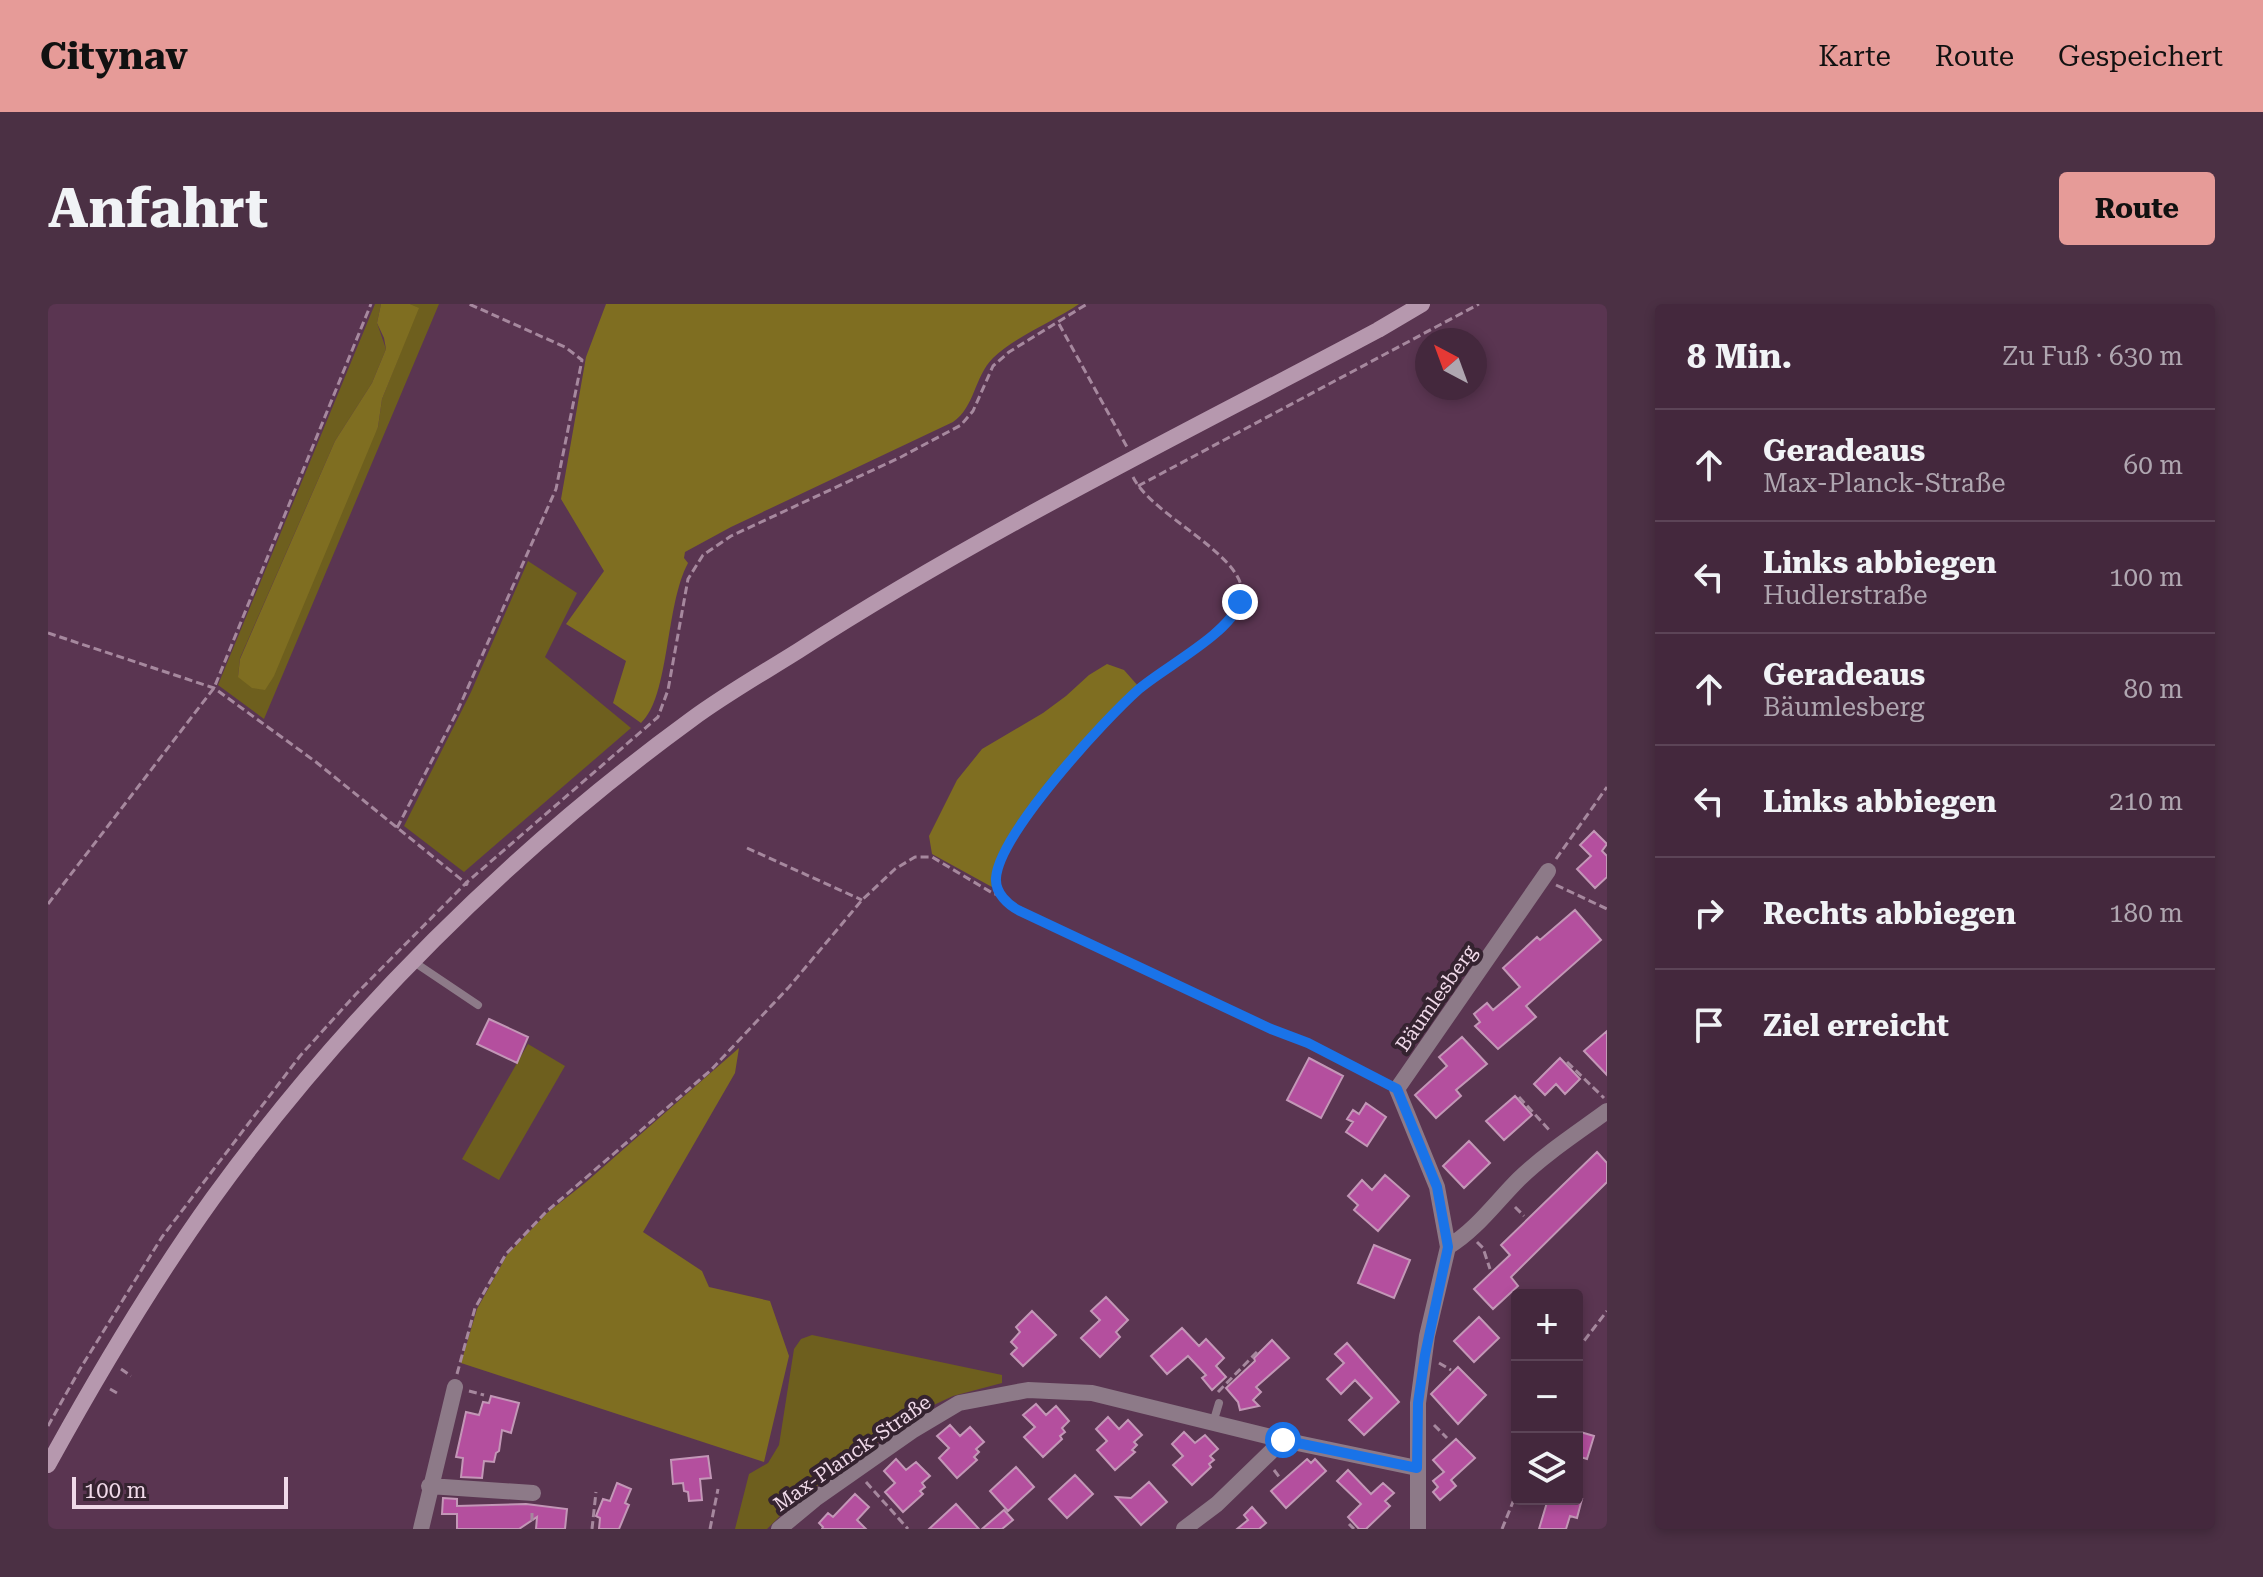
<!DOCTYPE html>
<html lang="de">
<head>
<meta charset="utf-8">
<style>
	:root { --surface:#44283d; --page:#4b3044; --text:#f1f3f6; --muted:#afa6b0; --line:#5c4457; --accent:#e69b98 }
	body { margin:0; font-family:"Roboto Serif",serif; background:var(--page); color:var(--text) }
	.controls { position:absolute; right:24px; bottom:24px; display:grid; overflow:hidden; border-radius:8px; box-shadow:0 4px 12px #0003 }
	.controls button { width:72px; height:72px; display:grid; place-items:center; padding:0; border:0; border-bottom:2px solid var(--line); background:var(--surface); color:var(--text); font:40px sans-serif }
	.compass { position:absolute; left:1367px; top:24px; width:72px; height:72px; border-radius:50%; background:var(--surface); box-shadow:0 4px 12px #0003; rotate:319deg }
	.scale { position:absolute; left:24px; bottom:20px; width:216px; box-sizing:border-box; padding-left:8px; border:4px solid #f0d9e9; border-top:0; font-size:22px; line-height:28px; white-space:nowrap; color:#f0d9e9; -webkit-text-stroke:6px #352330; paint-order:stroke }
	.stop { position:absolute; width:24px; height:24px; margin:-18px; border:6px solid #1a73e8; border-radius:50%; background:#fff }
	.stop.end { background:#1a73e8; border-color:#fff; box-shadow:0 2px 8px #0008 }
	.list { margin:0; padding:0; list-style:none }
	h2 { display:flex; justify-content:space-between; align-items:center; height:104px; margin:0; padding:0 32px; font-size:34px }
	h2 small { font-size:26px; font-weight:400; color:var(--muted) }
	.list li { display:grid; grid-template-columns:52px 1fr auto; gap:24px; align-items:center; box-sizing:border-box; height:112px; padding:0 32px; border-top:2px solid var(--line) }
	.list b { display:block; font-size:30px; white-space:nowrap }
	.list p { margin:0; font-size:26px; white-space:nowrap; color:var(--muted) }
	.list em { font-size:26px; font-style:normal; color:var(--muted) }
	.icon { flex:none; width:44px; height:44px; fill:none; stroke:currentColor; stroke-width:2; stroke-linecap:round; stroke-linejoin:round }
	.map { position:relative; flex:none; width:1559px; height:1225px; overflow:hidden; border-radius:8px }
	header { display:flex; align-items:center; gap:48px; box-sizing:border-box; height:112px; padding:0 40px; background:var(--accent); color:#111 }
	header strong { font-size:38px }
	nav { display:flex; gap:44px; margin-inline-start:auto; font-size:28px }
	.intro { display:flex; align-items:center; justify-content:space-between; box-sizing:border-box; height:192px; padding:0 48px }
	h1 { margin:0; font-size:56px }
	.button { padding:20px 36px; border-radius:8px; background:var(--accent); color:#111; font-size:28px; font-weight:700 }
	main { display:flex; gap:48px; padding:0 48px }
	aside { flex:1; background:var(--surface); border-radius:8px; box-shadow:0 4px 12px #0003 }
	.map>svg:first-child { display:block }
	.green { fill:#6e5f1e }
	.forest { fill:#7f6e21 }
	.building { fill:#b44f9e; stroke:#c397b7; stroke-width:2 }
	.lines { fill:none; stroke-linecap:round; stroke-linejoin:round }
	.path { stroke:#a6889e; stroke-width:3; stroke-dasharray:8 4; stroke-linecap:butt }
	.lane { stroke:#8d7a88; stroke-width:8 }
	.street { stroke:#8d7a88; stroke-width:16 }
	.secondary { stroke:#b698ae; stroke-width:16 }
	.route { stroke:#1a73e8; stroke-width:10 }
	.labels { text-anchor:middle; stroke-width:8; stroke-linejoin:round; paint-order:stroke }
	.street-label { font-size:20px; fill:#f0d9e9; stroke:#352330 }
</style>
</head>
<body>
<header>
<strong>Citynav</strong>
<nav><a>Karte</a><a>Route</a><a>Gespeichert</a></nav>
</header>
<div class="intro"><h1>Anfahrt</h1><a class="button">Route</a></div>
<main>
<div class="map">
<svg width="1559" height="1225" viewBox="0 0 1559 1225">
	<rect width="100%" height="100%" fill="#5a3551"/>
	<path class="green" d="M327 0H333L329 19 338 45 324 79 287 137 192 354 190 373 330 123 334 95 370 4 362 0H391L216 415 170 381Z
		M480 257 529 289 497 353 583 424 416 568 356 522 423 388Z
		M480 740 517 762 451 876 414 855Z
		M764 1031 954 1071V1079L905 1092 875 1106 743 1201 719 1225H687L701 1170 720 1159 731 1141 746 1045 753 1035Z"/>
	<path class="forest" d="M333 0H362L371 4 334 95 330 123 226 372 217 386 204 384 190 373 192 355 287 137 324 79 338 45 336 34 329 19Z
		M558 0H1031C1006 17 965 34 945 54 926 73 927 103 905 118L683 223 637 248 636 254 640 259C617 302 622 392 593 419L565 399 578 357 518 320 556 267 513 195 538 53Z
		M1059 360 1076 366 1091 383 1080 391C1046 428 938 533 944 583L884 550 881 532 909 476 934 445 995 409 1018 392 1041 371Z
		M691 744 687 769 595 928 654 967 661 983 722 997 741 1052 716 1158 413 1059 429 1005 459 951 499 909 537 879Z"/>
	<path class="building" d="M1546 527 1559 540 1554 547 1559 552V573L1547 584 1529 565 1543 552 1532 541Z
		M1527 606 1553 636 1478 702 1488 713 1450 745 1427 722 1432 718 1426 710 1439 699 1445 706 1472 683 1455 664 1489 633 1492 636Z
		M441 715 480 733 469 759 429 740Z
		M1559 727V771L1536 747Z
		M1414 733 1439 760 1408 786 1413 792 1388 814 1367 791 1399 762 1391 753Z
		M1261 754 1295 772 1273 814 1239 796Z
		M1512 754 1532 775 1517 790 1508 780 1497 791 1486 780Z
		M1467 792 1484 811 1456 836 1438 817Z
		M1318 799 1338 813 1319 842 1298 828 1305 818 1299 815 1305 806 1311 810Z
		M1421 837 1442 859 1416 884 1395 862Z
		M1549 848 1559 859V878L1463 973 1470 982 1445 1005 1426 985 1462 951 1453 941Z
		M1337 871 1361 892 1330 927 1306 906 1310 901 1300 892 1314 876 1324 886Z
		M1326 941 1362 956 1346 994 1310 979Z
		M1058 993 1080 1016 1068 1028 1072 1033 1052 1053 1033 1034 1052 1016 1043 1007Z
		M984 1007 1008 1031 975 1062 963 1050 969 1044 963 1038 972 1028 968 1023Z
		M1431 1013 1451 1034 1426 1058 1406 1037Z
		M1134 1024 1151 1042 1158 1035 1176 1054 1168 1062 1178 1073 1164 1086 1154 1074 1158 1071 1140 1052 1119 1070 1103 1052Z
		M1224 1036 1241 1054 1208 1083 1213 1088 1205 1096 1211 1102 1192 1106 1190 1098 1178 1084 1207 1057 1206 1054Z
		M1299 1039 1351 1098 1316 1131 1301 1116 1324 1094 1307 1076 1293 1090 1279 1075 1296 1059 1287 1050Z
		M1410 1063 1438 1091 1410 1120 1383 1090Z
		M443 1092 471 1099 463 1129 454 1126 451 1147 448 1149 446 1158 436 1157 434 1174 413 1173 415 1154 408 1153 418 1108 431 1111 435 1098 441 1099Z
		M988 1100 998 1111 1008 1102 1021 1117 1014 1124 1017 1128 1012 1132 1014 1135 995 1153 976 1133 987 1123 975 1111Z
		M1060 1113 1071 1125 1080 1116 1094 1131 1086 1138 1089 1141 1084 1146 1087 1148 1067 1166 1049 1146 1059 1137 1048 1125Z
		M902 1121 912 1132 922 1123 936 1138 928 1145 931 1148 926 1153 929 1156 909 1174 891 1154 901 1144 889 1132Z
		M1529 1127 1546 1132 1539 1155 1529 1152Z
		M1136 1128 1147 1139 1157 1131 1170 1145 1162 1152 1166 1156 1161 1160 1163 1163 1144 1181 1125 1161 1135 1152 1124 1140Z
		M1408 1135 1427 1154 1403 1176 1408 1182 1392 1196 1385 1188 1390 1183 1385 1177 1396 1168 1385 1156Z
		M660 1152 663 1174 652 1175 654 1196 641 1197 640 1188 636 1187 635 1179 625 1180 623 1156Z
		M848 1155 858 1166 868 1158 882 1172 874 1179 877 1183 872 1187 875 1190 855 1208 837 1188 847 1179 836 1167Z
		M1259 1155 1263 1159 1267 1155 1278 1167 1238 1204 1223 1187Z
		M968 1163 986 1183 960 1207 942 1187Z
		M1300 1166 1323 1190 1335 1179 1346 1189 1337 1197 1342 1202 1318 1225H1311L1300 1213 1313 1200 1289 1177Z
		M1027 1171 1045 1190 1019 1214 1001 1195Z
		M1101 1178 1119 1198 1093 1221 1068 1193 1083 1194Z
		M569 1179 583 1185 577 1199 581 1201 571 1225H551L552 1214 548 1212 555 1195 562 1197Z
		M807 1190 821 1203 809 1216 818 1225H774L775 1223 771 1219 780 1209 785 1213Z
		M395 1194 409 1195V1202L478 1200 519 1205 517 1225H488L489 1213 471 1225H409V1210H394Z
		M1500 1195H1534L1529 1214 1522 1212 1518 1225H1491Z
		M908 1200 931 1225H881Z
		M1204 1203 1218 1219 1211 1225H1189L1200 1216 1196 1211Z
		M956 1206 965 1216 954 1225H934Z"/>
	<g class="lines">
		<path class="path" d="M1011 20 1079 143
			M1085 173C1104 212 1196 250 1194 290 1192 325 1115 364 1089 387 1055 417 950 531 948 575 948 590 960 600 972 607L1223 725 1260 739 1336 777
			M1090 182 1431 0
			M0 329 166 384 268 458 420 581
			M349 524 409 408 508 185 534 56 517 43 421 0
			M699 544 814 596
			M1508 555 1559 483
			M1508 581 1559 605
			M0 600 166 384 323 0
			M1519 758 1556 794
			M1471 793 1503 828
			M1467 903 1476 912
			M1429 938 1435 944 1442 965
			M1529 1046 1559 1007
			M1391 1059 1403 1066
			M73 1065 83 1072
			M409 1070 427 1004 458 950 498 908 663 766 741 683 814 596 847 565 867 553H884L946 590H950
			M62 1085 69 1089
			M421 1087 436 1091
			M1170 1088 1209 1048
			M1386 1121 1399 1134
			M0 1122 32 1065 114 933 252 752 308 690 418 579 610 413 620 386 640 275 655 251 683 232 853 153 913 121 925 107 945 62 961 48 1039 0
			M1226 1166 1232 1174
			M818 1178 860 1225
			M484 1217V1205
			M1301 1220 1306 1225
			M544 1225 548 1188
			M662 1225 670 1185
			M1454 1225 1469 1188"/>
		<path class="lane" d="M366 658 430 701
			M1165 1119 1171 1099"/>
		<path class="street" d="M1400 943 1389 883 1349 785 1500 567
			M381 1182 485 1189
			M373 1225 407 1083
			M731 1225 767 1195 864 1127 911 1099 980 1086 1044 1089 1235 1136 1369 1164
			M1136 1225 1169 1200 1235 1136
			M1370 1225V1099L1379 1032 1400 943C1429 925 1447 899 1471 875 1498 849 1529 829 1559 807"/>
		<path class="secondary" d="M0 1161C50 1070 104 979 165 894 295 714 464 546 644 415 678 390 715 369 750 347 936 227 1135 130 1330 26L1374 0"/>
	</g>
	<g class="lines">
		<path class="route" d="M1192 298C1181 330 1118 362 1091 385 1056 416 951 530 948 574 947 589 960 601 972 607L1223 725 1260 739 1349 785 1389 883 1400 943 1377 1051 1370 1099 1369 1164 1235 1136"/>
	</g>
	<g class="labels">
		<g class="street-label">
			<text transform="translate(1388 694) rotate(-55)" y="7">Bäumlesberg</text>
			<text transform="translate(804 1149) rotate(-35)" y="7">Max-Planck-Straße</text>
		</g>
	</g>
</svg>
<div class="controls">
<button>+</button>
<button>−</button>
<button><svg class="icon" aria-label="layers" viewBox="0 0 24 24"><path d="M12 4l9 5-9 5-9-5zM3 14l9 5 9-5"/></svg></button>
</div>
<svg class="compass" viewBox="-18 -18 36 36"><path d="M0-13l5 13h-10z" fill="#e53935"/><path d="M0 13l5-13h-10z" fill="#afa6b0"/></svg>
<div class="scale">100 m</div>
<div class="stop" style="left:1235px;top:1136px"></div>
<div class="stop end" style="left:1192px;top:298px"></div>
</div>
<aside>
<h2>8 Min.<small>Zu Fuß · 630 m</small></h2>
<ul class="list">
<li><svg class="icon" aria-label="ahead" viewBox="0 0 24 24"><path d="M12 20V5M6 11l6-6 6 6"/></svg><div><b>Geradeaus</b><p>Max-Planck-Straße</p></div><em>60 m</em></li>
<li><svg class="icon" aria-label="left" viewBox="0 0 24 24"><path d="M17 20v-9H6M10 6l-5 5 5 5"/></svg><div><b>Links abbiegen</b><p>Hudlerstraße</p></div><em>100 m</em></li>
<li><svg class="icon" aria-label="ahead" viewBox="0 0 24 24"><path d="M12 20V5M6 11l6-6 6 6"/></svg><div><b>Geradeaus</b><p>Bäumlesberg</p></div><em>80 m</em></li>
<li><svg class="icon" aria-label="left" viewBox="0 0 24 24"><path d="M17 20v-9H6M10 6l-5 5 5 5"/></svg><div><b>Links abbiegen</b></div><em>210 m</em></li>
<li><svg class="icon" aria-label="right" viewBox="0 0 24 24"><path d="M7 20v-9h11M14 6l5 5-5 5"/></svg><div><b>Rechts abbiegen</b></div><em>180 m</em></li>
<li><svg class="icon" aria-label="arrive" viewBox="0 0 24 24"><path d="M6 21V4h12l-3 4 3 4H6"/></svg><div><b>Ziel erreicht</b></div></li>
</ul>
</aside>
</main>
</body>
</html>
